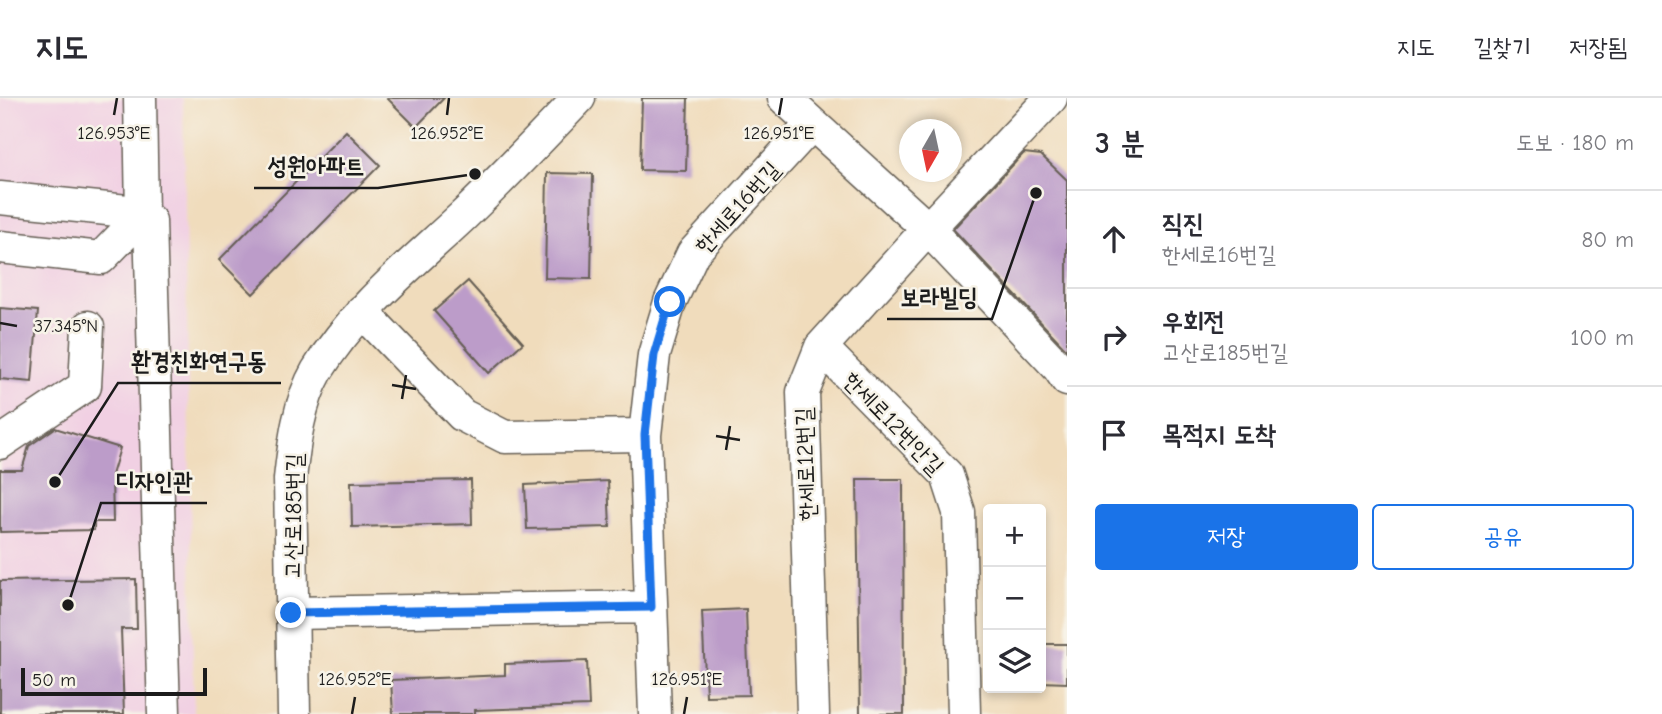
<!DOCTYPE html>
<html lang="ko">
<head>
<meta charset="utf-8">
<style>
	:root { --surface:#fff; --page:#f7f7f7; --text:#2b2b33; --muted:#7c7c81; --line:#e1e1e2; --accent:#1a73e8 }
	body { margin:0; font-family:"Comic Neue","Poor Story",sans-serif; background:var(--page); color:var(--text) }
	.controls { position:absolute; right:21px; bottom:21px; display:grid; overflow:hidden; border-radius:7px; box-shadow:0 4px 10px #0003 }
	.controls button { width:63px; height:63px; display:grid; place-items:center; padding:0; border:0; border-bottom:2px solid var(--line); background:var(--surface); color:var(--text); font:35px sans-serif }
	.compass { position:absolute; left:899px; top:21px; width:63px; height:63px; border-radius:50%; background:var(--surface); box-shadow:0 4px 10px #0003; rotate:189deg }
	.scale { position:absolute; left:21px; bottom:18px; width:186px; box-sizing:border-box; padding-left:7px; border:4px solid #1c1c1c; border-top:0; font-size:19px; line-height:24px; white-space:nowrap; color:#1c1c1c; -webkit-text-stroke:5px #f7f3e8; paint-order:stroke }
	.stop { position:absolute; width:21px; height:21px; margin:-16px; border:5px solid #1a73e8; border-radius:50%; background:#fff }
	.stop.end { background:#1a73e8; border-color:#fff; box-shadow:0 2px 7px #0008 }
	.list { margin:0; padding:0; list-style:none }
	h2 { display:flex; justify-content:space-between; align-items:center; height:91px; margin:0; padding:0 28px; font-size:30px }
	h2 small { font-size:23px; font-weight:400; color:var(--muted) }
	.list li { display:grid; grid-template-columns:46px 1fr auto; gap:21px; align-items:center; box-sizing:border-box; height:98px; padding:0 28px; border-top:2px solid var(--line) }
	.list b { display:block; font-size:26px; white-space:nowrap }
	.list p { margin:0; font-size:23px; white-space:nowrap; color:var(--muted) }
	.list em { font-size:23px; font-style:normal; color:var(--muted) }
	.actions { display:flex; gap:14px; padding:21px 28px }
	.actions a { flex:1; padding:16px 0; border:2px solid var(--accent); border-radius:7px; text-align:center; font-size:24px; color:var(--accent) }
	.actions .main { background:var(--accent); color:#fff }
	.icon { flex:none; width:38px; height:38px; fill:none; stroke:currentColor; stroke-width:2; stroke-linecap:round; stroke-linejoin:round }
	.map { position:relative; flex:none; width:1067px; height:616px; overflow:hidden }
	header { display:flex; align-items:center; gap:42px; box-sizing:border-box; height:98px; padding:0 35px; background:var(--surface); border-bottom:2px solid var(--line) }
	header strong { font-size:33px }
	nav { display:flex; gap:38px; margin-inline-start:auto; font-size:24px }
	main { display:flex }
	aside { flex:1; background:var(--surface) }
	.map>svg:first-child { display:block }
	.built { fill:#f1d0e3 }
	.building { fill:#bc9cc9 }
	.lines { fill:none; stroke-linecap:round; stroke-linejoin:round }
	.minor-casing { stroke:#665f54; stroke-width:35 }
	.minor { stroke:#fff; stroke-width:32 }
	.route { stroke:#1a73e8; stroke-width:9 }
	.ticks { fill:none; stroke:#1c1c1c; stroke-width:2.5 }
	.labels { text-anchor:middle; stroke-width:5; stroke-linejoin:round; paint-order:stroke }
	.street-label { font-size:23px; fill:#1c1c1c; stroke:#f7f3e8 }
	.ticks-label { font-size:18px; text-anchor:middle; fill:#1c1c1c; stroke:#f7f3e8; stroke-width:5; stroke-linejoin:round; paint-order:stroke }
	.leader { fill:none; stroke:#1c1c1c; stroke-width:2.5 }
	.callout-dot { fill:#1c1c1c; stroke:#f7f3e8; stroke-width:2.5 }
	.callout-label { font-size:24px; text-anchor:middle; font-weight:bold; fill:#1c1c1c; stroke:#f7f3e8; stroke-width:5; stroke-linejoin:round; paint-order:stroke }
</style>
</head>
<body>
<header>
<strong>지도</strong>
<nav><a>지도</a><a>길찾기</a><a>저장됨</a></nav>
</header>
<main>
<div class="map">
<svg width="1067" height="616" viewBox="0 0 1067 616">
	<rect width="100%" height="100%" fill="#f7f3e8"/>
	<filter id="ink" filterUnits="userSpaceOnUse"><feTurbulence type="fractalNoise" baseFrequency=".0143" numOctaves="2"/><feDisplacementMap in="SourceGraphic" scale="14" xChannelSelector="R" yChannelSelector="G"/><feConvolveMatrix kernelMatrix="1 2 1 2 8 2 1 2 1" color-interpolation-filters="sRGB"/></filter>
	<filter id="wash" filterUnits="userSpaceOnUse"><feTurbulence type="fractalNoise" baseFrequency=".00686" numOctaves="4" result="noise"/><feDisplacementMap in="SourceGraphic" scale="28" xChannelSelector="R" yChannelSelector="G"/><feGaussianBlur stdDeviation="1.57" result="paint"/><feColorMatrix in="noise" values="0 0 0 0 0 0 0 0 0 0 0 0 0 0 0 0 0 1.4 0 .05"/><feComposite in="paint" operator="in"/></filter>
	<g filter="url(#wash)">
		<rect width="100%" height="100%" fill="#f0dcbc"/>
		<path class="built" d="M0 0H183L194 616H0Z"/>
		<g id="blocks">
			<path class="building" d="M387 0H444L416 29Z
				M642 0H688L686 73 640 72Z
				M346 33 380 67 253 196 219 162Z
				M1024 55 1041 57 1067 82V252L953 131Z
				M547 75 593 76 591 181 545 180Z
				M468 183 523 245 489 275 434 213Z
				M0 210 38 213 32 284 0 281Z
				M55 330 120 350 112 377 113 424H94V432L0 434V372H22L29 348Z
				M857 381H903L904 616H860Z
				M471 382 472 426 352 429 351 384Z
				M608 383 610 429 527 431 525 387Z
				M136 481 137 531H121L124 616H0V483Z
				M746 511 749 597 706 598 702 513Z
				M1041 546H1067V585L1041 584Z
				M587 563 589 608 475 612V616H393L391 582 505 577V566Z"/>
		</g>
	</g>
	<g filter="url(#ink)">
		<use href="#blocks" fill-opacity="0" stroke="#665f54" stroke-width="2"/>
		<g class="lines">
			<g class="minor-casing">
				<path id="minor" d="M784 0 928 131 1058 269 1067 282
					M0 100 137 114 150 123 164 616
					M0 149 101 160 142 118 140 0
					M362 213 462 317 505 339 645 337
					M821 249 947 377 959 414 964 616
					M0 345 85 288 88 229
					M291 515 651 509
					M294 616 290 381C294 345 299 304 317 273 354 212 412 166 463 118 503 80 541 40 579 0
					M655 616 645 337 654 257 670 204 693 155 812 26
					M813 616 803 294 821 249 928 131 1051 0"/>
			</g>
			<use href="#minor" class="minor"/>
		</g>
	</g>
	<g class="lines" filter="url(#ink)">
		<path class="route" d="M291 515 651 509 645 337 654 257 670 204"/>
	</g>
	<path class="ticks" d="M114 17 117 0M447 17 449 0M779 17 782 0M0 225 17 228M392 287 416 291M402 301 406 277M716 338 740 342M726 352 730 328M352 616 355 599M684 616 687 599"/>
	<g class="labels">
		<g class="street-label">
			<text transform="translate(737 109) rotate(-48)" y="8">한세로16번길</text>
			<text transform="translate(894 325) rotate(46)" y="8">한세로12번안길</text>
			<text transform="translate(805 366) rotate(-92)" y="8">한세로12번길</text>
			<text transform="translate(293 418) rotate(-89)" y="8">고산로185번길</text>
		</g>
	</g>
	<g class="ticks-label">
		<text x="114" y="41">126.953°E</text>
		<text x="447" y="41">126.952°E</text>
		<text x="779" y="41">126.951°E</text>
		<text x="66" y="234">37.345°N</text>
		<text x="355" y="587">126.952°E</text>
		<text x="687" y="587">126.951°E</text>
	</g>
	<path class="leader" d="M475 76L378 90H254M1036 95L992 221H887M55 384L118 285H281M68 507L101 405H207"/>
	<g class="callout-dot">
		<circle cx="475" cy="76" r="7"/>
		<circle cx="1036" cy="95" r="7"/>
		<circle cx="55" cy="384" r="7"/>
		<circle cx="68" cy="507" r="7"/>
	</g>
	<g class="callout-label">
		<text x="316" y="76">성원아파트</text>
		<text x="939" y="207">보라빌딩</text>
		<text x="199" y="271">환경친화연구동</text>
		<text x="154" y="391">디자인관</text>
	</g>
</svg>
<div class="controls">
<button>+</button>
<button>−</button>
<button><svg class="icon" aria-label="layers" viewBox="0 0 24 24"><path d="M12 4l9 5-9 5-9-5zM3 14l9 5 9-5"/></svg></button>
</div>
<svg class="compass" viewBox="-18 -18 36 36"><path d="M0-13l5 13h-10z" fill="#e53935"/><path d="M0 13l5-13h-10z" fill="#7c7c81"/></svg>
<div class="scale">50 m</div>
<div class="stop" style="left:670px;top:204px"></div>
<div class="stop end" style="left:291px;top:515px"></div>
</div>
<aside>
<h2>3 분<small>도보 · 180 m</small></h2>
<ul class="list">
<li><svg class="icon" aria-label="ahead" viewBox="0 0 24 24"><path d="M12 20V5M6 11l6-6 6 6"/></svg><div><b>직진</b><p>한세로16번길</p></div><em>80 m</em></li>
<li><svg class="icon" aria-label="right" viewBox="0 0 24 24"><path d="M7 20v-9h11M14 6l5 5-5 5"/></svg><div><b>우회전</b><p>고산로185번길</p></div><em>100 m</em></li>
<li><svg class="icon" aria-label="arrive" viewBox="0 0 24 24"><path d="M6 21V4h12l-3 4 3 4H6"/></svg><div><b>목적지 도착</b></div></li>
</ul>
<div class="actions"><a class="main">저장</a><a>공유</a></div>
</aside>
</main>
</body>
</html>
